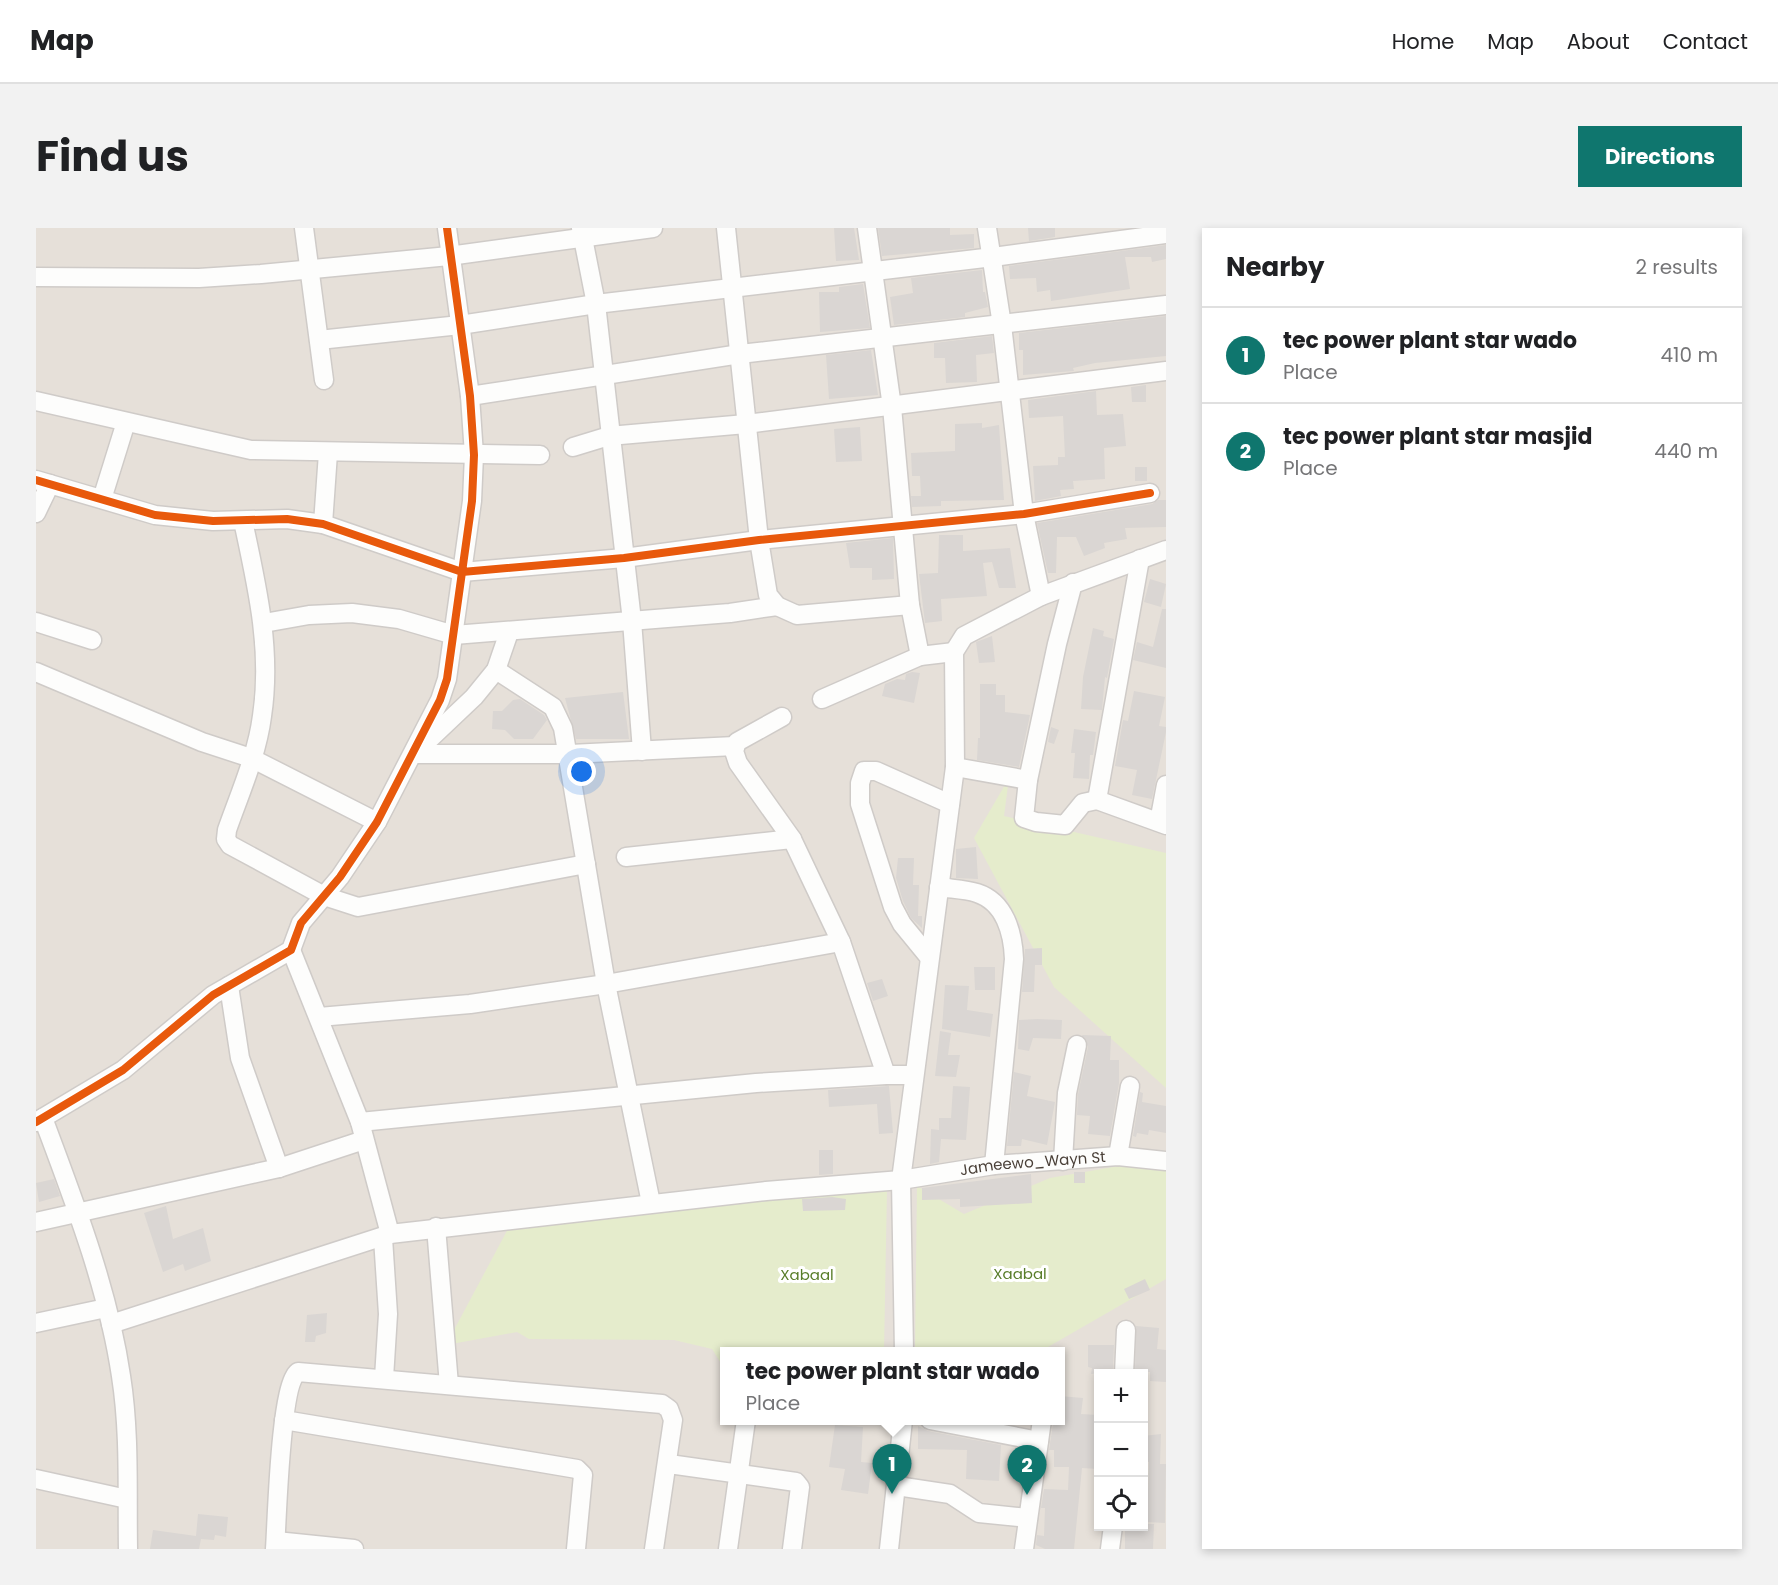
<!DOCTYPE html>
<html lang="en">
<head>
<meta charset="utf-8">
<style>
	:root { --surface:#fff; --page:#f2f2f2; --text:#202124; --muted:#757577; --line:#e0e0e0; --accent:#0f766e }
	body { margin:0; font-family:Poppins,sans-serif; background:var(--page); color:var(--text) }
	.controls { position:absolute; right:18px; bottom:18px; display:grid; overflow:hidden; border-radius:0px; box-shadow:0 3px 9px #0003 }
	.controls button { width:54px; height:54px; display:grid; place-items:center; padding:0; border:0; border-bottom:2px solid var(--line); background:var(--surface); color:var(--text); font:30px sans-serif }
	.you { position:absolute; left:546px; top:544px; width:21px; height:21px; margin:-15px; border:4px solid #fff; border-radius:50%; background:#1a73e8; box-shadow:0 0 0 9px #1a73e833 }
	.badge { display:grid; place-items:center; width:39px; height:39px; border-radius:50%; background:var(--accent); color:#fff; font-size:20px; font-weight:700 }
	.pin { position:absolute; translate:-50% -50px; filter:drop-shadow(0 2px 3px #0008) }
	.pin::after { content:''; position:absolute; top:32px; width:21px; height:18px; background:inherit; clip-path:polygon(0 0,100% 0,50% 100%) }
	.popup { position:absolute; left:684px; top:1119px; width:345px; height:78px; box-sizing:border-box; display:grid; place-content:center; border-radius:0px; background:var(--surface); filter:drop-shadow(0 2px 4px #0005); font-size:20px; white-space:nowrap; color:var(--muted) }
	.popup b { font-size:22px; color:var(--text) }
	.popup::after { content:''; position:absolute; left:50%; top:100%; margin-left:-12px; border:12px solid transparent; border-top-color:var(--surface) }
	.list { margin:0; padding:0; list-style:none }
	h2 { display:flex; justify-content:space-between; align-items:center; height:78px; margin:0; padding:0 24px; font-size:26px }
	h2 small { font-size:20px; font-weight:400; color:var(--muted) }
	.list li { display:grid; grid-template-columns:39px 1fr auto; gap:18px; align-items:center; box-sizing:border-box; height:96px; padding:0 24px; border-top:2px solid var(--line) }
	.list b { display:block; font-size:22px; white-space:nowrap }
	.list p { margin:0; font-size:20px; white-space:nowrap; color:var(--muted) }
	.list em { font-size:20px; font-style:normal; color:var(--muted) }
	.icon { flex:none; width:33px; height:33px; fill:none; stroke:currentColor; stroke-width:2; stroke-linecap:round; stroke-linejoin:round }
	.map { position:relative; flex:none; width:1130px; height:1321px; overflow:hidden; border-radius:0px }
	header { display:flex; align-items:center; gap:36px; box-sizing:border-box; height:84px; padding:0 30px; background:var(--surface); border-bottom:2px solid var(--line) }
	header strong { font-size:28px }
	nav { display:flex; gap:33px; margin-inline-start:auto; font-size:21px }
	.intro { display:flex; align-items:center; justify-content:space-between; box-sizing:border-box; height:144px; padding:0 36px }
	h1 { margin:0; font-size:42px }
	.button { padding:15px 27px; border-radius:0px; background:var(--accent); color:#fff; font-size:21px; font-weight:700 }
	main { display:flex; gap:36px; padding:0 36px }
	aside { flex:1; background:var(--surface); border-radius:0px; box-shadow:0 3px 9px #0003 }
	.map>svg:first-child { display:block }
	.residential { fill:#e6e0d9; fill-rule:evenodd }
	.green { fill:#e5eccc }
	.building { fill:#dad6d3 }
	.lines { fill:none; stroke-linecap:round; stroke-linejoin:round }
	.minor-casing { stroke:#cfcbc8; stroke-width:21 }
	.minor { stroke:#fdfdfc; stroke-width:18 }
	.cycleway-casing { stroke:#fff; stroke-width:11 }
	.cycleway { stroke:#e8590c; stroke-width:8 }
	.labels { text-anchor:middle; stroke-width:6; stroke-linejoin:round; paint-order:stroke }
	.street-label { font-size:15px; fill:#493f37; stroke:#fff }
	.park-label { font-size:15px; fill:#587d29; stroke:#fff }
</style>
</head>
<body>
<header>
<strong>Map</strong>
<nav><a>Home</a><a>Map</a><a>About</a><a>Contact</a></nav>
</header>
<div class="intro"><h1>Find us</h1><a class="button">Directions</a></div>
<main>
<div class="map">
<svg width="1130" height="1321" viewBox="0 0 1130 1321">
	<rect width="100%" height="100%" fill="#f2efec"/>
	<path class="residential" d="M0 0H1130V1321H0ZM688 1124H1024V1192H688ZM1062 1146H1108V1298H1062Z"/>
	<path class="green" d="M973 550 968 588 1130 625V860L1018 759 938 610Z
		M1117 932 1130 934V1051L1005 1123 879 1124 881 958 928 986 1014 950Z
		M851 961 848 1123 688 1124V1140L676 1121 638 1112 493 1111 481 1104 410 1117 473 999Z"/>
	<path class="building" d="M798 0H818L823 32 800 33Z
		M842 0H914V7L938 6V20L846 28Z
		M992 0H1019V9L993 13Z
		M1130 17V31L1116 34 1115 29H1089L1094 61 1015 73 1014 62 1001 64 1000 50 974 51 973 38Z
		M946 42 947 64H949L952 79 929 85V89L858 97 854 69 877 65 875 50Z
		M827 56 834 100 784 104 783 64H803V59Z
		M1130 88V128L1059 135 1037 140 1038 143 987 147V122H983V105Z
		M956 108 958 125 940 127 941 154 910 155 909 130H898V115Z
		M835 122 842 167 793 171 790 127Z
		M1110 157V174H1096L1095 159Z
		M1060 163 1061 187 1087 186 1090 218 1068 220 1069 251 1037 253 1038 261 1024 262 1025 268 999 273 997 238 1022 237V229H1029L1027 188 993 190 992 172Z
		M946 195V200L963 197 968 272 905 273V278L876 279 875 268H885L884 248H876L875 225 919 223V196Z
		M824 199 826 233 800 234 798 201Z
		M1099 239H1111V253H1099Z
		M1122 272H1130V299L1089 300 1091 311 1068 315 1069 320 1048 328 1040 309H1021L1020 345H1012L1001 295 1116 276Z
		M903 307H927V323L974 320 980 360H963L956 334 947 335 951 368 905 371 906 393 889 395 883 346 902 345Z
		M857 310 858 351 836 352V340H814L810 315Z
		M1114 351 1130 356 1125 379 1108 374Z
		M1126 381H1130V440L1097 432 1101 414 1117 419Z
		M1057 400 1068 403 1067 408 1078 411 1071 450 1069 449 1066 482 1045 481 1047 449Z
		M956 408 959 434 943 435 940 414Z
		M876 444 884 445 878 475 846 468 849 456 861 451 869 452 870 446Z
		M944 456H960V467H969V484L994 487 983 539 941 532 942 510H944Z
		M1098 463 1129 469 1123 498 1130 499V504L1116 571 1096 567 1101 542 1079 538 1087 492 1092 493Z
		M587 464 593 511H540L529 470Z
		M484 471 508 487 511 492 497 511H478L469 502 456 501 457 483H466L477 472Z
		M1015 499 1023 502 1018 516 1012 514Z
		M1038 501 1060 504 1057 527H1054L1053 551 1037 550 1039 525H1035Z
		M940 619 942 651 920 650V621Z
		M862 630H878L877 657H883L882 688H886V700L875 690 867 673 860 650Z
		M1006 720V737H999L998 764H986L989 721Z
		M938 739H959V762H939Z
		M846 751 852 768 837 773 831 755Z
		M909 757 933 758 931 782 957 786 954 809 906 801Z
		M1001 791 1026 792 1025 811 997 810 993 823 982 821 983 792Z
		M904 803 915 805 912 827H924L920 849 899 848Z
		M1046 807 1075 808 1074 832H1083V855L1074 908 1052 906 1054 888 1041 887 1042 866 1052 819Z
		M978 844 995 848 991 868 1019 874 1011 917 986 911 985 918H971Z
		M853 858 857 905 843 906 841 876 793 879 792 862Z
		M917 858 934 859 930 912 905 911 903 934 894 936 895 901 903 902V890H915Z
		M1104 864 1107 865 1106 874 1130 878V905L1113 902 1112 907 1101 905 1100 909 1097 908Z
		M783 922H797V946L783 947Z
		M1038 944H1049V955H1038Z
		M995 946 996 975 924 979V971L886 972V960Z
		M18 951 24 968 3 974 0 955Z
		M796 969 810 971 809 982 767 983 766 971Z
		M130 978 137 1011 167 1000 175 1033 149 1043 147 1036 127 1044 108 985Z
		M1109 1051 1114 1062 1093 1071 1088 1061Z
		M291 1085 290 1105 280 1108 279 1114H269L271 1087Z
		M1100 1098 1123 1100 1121 1121 1130 1122V1154L1114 1153V1144H1099Z
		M1052 1117H1078L1077 1143 1055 1146 1056 1140 1052 1139Z
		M1024 1168 1047 1170 1045 1186 1062 1187V1241L1046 1240 1038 1321H1009L1000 1317 1001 1307 1008 1308 1009 1280H1005L1008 1261 1032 1262 1033 1239H1018V1222H1013L1017 1195 1024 1192Z
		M799 1197 827 1199 825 1234 836 1235 832 1266 805 1262 809 1241 793 1239Z
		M882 1198 892 1203 965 1217 963 1253 930 1251 931 1222 882 1221Z
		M1125 1206 1124 1236H1130L1129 1295 1111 1294 1113 1234 1107 1233V1208Z
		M162 1286 192 1289 190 1309 179 1307 178 1312 165 1311 163 1321H114L117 1302 160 1308Z
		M1107 1296H1118L1117 1321H1089V1299H1107Z"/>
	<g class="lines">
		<g class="minor-casing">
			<g id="minor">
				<path d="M268 0 288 152"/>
				<path d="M545 0 560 76 596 393 606 523"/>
				<path d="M690 0 723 312 732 367 741 378 761 387 874 377"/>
				<path d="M831 0 856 179 874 377 884 428 918 424"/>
				<path d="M951 0 966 97 988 286 1005 368"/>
				<path d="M0 49 163 50 225 46 413 28 617 0"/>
				<path d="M283 112 424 97 560 76 957 29 1130 6"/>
				<path d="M434 168 704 126 1130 77"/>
				<path d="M0 173 215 222 504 227"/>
				<path d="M537 219 573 208 710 196 1130 143"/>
				<path d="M0 252 119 287 177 293 251 291 287 296 426 344 588 330 723 312 988 286 1114 265"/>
				<path d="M66 271 90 194"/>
				<path d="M0 285 14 256"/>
				<path d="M207 293C221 358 236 422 226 488 221 527 204 565 191 602L190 611 194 617 288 668 322 679 550 636"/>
				<path d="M287 296 292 225"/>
				<path d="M0 394 56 412"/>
				<path d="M228 395 273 387 316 385 363 391 418 407 694 385 741 378"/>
				<path d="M460 442 517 479 527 500 570 756 615 975"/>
				<path d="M0 444 166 514 215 530 341 594"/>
				<path d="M786 471 884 428"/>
				<path d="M746 489 701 514 698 523 702 535 756 611 805 714 850 847H878"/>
				<path d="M381 523 438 469 460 442 473 404"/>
				<path d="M377 526H534L699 518"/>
				<path d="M919 539 992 552 988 590 1000 594 1029 597 1047 575 1061 572 1130 597"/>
				<path d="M992 552 1021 416 1037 355"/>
				<path d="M1061 572 1104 331"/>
				<path d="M1123 594 1130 557"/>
				<path d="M590 629 756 611"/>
				<path d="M903 659C915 661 929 661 941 665 969 674 977 705 978 731L958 937"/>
				<path d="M255 722 324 894 354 1006"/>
				<path d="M893 729 866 696 857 679 824 576V555L828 543H840L914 576"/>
				<path d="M193 758 204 830 243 940"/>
				<path d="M283 789 434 776 570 756 805 714"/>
				<path d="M7 890C38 973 72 1060 85 1148 94 1205 91 1263 92 1321"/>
				<path d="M0 894 87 842 177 767 255 722 265 695 304 649 341 594 404 472 411 451 436 273 438 227 434 168 411 0"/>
				<path d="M324 894 720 855 850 847"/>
				<path d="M1082 928 1094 858"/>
				<path d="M1027 933 1031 865 1041 817"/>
				<path d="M0 994 243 940 328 912"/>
				<path d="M400 999 413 1157"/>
				<path d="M347 1010 352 1086 348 1150"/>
				<path d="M0 1095 70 1080"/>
				<path id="s1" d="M75 1096 354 1006 730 963 865 952 958 937 1082 928 1130 933"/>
				<path d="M868 1124 865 952 919 539 918 424 928 408 1005 368 1130 322"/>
				<path d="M1088 1146 1090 1102"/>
				<path d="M248 1192 541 1241 547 1247 540 1321"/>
				<path d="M894 1192 1003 1213"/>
				<path d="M633 1236 760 1254 764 1259 756 1321"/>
				<path d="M0 1251 91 1271"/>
				<path d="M861 1258 914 1266 943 1285 992 1290"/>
				<path d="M240 1313 318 1321"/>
				<path d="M239 1321C241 1293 244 1157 262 1144L626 1176 633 1181 637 1192 618 1321"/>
				<path d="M692 1321 710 1192"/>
				<path d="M853 1321 867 1192"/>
				<path d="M988 1321 1006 1192"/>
				<path d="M1074 1321 1077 1298"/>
			</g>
		</g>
		<use href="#minor" class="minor"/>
		<g class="cycleway-casing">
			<path id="cycleway" d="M0 252 119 287 177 293 251 291 287 296 426 344 588 330 723 312 988 286 1114 265
				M0 894 87 842 177 767 255 722 265 695 304 649 341 594 404 472 411 451 436 273 438 227 434 168 411 0"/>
		</g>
		<use href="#cycleway" class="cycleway"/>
	</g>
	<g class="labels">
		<g class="street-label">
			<text dy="5" stroke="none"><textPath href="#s1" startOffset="940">Jameewo_Wayn St</textPath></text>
		</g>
		<g class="park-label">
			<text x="984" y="1051">Xaabal</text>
			<text x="771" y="1052">Xabaal</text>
		</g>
	</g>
</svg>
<div class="controls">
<button>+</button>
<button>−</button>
<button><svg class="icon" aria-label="locate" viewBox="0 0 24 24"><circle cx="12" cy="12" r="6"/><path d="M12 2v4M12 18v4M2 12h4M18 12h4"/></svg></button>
</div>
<div class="you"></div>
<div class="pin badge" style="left:856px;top:1266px">1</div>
<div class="popup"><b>tec power plant star wado</b>Place</div>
<div class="pin badge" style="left:991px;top:1267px">2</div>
</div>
<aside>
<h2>Nearby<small>2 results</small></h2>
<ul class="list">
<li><span class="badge">1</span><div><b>tec power plant star wado</b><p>Place</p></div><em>410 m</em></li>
<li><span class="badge">2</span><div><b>tec power plant star masjid</b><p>Place</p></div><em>440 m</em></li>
</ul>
</aside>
</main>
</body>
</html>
